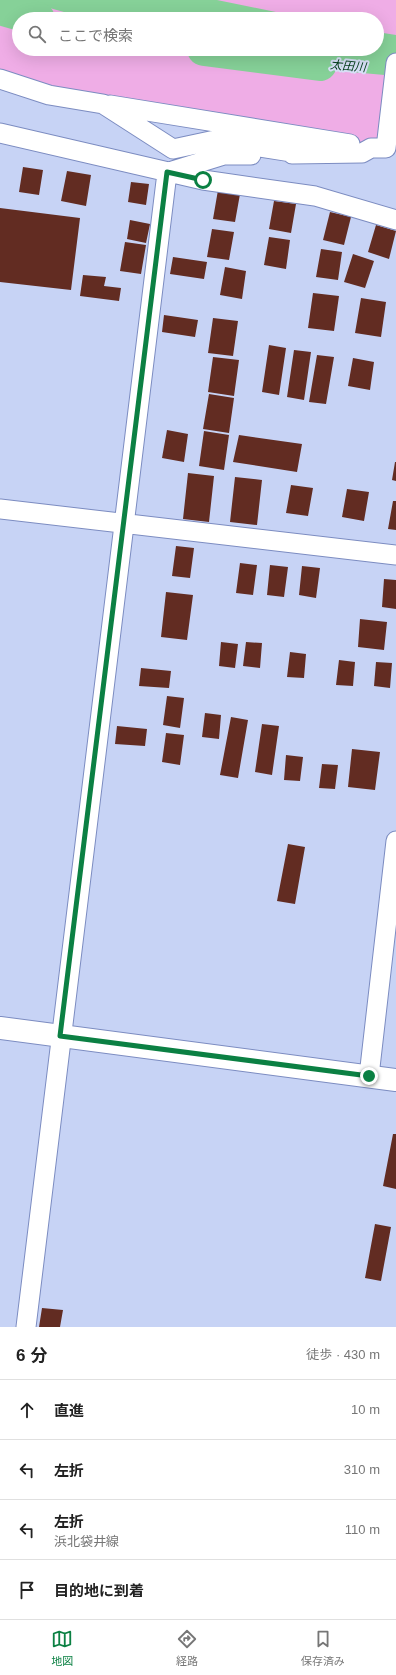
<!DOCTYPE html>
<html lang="ja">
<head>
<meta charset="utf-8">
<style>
	:root { --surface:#fff; --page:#f2f2f2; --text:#222; --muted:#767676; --line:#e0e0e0; --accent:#0b8043 }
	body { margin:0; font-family:Helvetica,"Noto Sans JP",sans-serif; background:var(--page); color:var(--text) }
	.stop { position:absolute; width:12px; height:12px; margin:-9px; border:3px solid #0b8043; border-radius:50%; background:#fff }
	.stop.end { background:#0b8043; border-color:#fff; box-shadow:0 1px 4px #0008 }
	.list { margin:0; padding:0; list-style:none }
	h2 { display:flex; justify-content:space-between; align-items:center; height:52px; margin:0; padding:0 16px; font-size:17px }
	h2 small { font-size:13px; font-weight:400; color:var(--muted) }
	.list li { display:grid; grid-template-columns:26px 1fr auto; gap:12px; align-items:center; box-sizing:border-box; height:60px; padding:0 16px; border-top:1px solid var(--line) }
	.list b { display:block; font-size:15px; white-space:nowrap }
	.list p { margin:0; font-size:13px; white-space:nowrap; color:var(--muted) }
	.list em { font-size:13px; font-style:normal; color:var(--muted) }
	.icon { flex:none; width:22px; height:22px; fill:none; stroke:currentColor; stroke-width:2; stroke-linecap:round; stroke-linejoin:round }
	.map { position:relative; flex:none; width:396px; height:1327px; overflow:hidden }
	.search { position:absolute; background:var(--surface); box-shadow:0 4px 16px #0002; left:12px; right:12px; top:12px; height:44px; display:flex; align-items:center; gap:10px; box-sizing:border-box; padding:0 14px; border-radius:22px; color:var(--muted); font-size:15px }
	.sheet { height:292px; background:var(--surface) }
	nav { display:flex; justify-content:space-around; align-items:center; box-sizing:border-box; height:56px; border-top:1px solid var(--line); background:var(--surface); font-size:11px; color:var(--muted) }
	nav a { display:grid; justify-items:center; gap:2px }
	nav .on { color:var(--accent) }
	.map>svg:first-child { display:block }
	.green { fill:#efade6; fill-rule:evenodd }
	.water { fill:#86d198 }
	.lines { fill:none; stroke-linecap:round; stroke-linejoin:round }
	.river { stroke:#86d198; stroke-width:34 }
	.building { fill:#622c22 }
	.street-casing { stroke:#7c8cc1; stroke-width:21 }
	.primary-casing { stroke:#7c8cc1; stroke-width:24 }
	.street { stroke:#fff; stroke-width:19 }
	.primary { stroke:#fff; stroke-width:22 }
	.route { stroke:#0b8043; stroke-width:5 }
	.labels { text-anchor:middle; stroke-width:4; stroke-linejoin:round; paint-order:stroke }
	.water-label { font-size:12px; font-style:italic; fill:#013d19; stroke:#d8e0f7 }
</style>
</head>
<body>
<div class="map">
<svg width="396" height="1327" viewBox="0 0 396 1327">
	<rect width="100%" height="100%" fill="#c7d3f5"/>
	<path class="green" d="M0 0H396V148L49 95 0 78ZM19 19H377V49H19Z"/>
	<path class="water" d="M21 0H217L310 19H89Z
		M377 32 396 35V76L328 70 228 49H377Z"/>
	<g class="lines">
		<path class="river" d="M0 8 38 19
			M204 49 320 64"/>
	</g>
	<path class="building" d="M23 167 43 170 39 195 19 192Z
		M67 171 91 175 86 206 61 201Z
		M131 182 149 184 146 205 128 202Z
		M218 190 240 194 235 222 213 219Z
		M274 201 296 204 291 233 269 229Z
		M0 208 80 218 71 290 0 282Z
		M330 212 351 217 344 245 323 240Z
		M130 220 150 224 146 243 127 239Z
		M376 225 396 231 389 259 368 252Z
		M212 229 234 232 229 260 207 257Z
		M269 237 290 240 286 269 264 265Z
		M125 242 146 245 141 274 120 271Z
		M321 249 342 252 338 280 316 277Z
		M353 254 374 261 365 288 344 282Z
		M173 257 207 262 204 279 170 274Z
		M225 267 246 271 242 299 220 295Z
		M83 275 106 277 104 286 121 288 119 301 80 296Z
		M313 293 339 296 334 331 308 328Z
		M361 298 386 302 381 337 355 333Z
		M164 315 198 320 195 337 162 332Z
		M213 318 238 321 233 356 208 353Z
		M269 345 286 348 279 395 262 392Z
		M294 350 311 352 304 400 287 397Z
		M317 355 334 357 326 404 309 402Z
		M213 357 239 360 234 396 208 392Z
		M353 358 374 362 370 390 348 386Z
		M209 394 234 398 229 433 203 429Z
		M167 430 188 434 184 462 162 458Z
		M204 431 229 435 224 470 199 466Z
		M239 435 302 444 297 472 233 462Z
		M395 462H396V481L392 480Z
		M188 473 214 476 209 522 183 519Z
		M235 477 262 480 257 525 230 522Z
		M291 485 313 488 308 516 286 513Z
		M347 489 369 492 364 521 342 517Z
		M393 501H396V530L388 529Z
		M176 546 194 548 190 578 172 576Z
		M240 563 257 565 253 595 236 593Z
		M270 565 288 567 284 597 267 595Z
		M302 566 320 568 316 598 299 595Z
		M384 579 396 580V609L382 607Z
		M166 592 193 595 187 640 161 637Z
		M360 619 387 622 384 650 358 647Z
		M221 642 238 644 235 668 219 666Z
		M246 642 262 643 260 668 243 666Z
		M290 652 306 654 304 678 287 677Z
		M339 660 355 662 353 686 336 685Z
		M376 662 392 663 390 688 374 686Z
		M141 668 171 671 169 688 139 686Z
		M167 696 184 698 180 728 163 725Z
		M205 713 221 715 219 739 202 737Z
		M231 717 248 720 238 778 220 775Z
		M262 724 279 726 272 775 255 772Z
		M117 726 147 729 145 746 115 744Z
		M166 733 184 735 180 765 162 762Z
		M352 749 380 752 375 790 348 787Z
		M286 755 303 757 300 781 284 780Z
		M322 764 338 765 335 789 319 788Z
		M288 844 305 847 295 904 277 901Z
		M393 1134H396V1189L383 1186Z
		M375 1224 391 1227 381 1281 365 1278Z
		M42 1308 63 1310 60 1327H39Z"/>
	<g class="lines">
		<g class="street-casing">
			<path id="street" d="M0 79 49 95 103 104 173 149 215 140 304 154
				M110 105 350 144
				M0 133 203 180 315 196 396 220
				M292 154 362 153 371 148H386L396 63
				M169 172 224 155H251
				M0 509 396 555
				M369 1076 396 841
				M26 1327 167 173"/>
		</g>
		<g class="primary-casing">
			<path id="primary" d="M0 1028 396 1080"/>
		</g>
		<use href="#street" class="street"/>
		<use href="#primary" class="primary"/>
	</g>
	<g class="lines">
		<path class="route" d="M203 180 167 172 60 1036 369 1076"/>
	</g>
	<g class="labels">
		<g class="water-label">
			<text transform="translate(348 66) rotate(5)" y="4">太田川</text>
		</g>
	</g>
</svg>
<div class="stop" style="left:203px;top:180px"></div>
<div class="stop end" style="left:369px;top:1076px"></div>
<div class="search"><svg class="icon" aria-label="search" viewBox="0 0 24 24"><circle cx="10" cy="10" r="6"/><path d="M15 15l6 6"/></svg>ここで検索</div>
</div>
<section class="sheet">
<h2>6 分<small>徒歩 · 430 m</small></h2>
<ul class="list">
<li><svg class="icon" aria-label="ahead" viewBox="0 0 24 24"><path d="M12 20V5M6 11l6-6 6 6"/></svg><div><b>直進</b></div><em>10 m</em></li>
<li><svg class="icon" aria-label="left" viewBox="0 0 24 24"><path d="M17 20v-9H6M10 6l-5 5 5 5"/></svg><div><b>左折</b></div><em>310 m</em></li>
<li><svg class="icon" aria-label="left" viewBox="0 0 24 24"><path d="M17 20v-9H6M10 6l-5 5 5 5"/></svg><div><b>左折</b><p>浜北袋井線</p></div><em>110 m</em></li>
<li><svg class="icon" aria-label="arrive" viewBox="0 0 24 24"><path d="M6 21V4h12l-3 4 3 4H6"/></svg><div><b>目的地に到着</b></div></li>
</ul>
</section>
<nav>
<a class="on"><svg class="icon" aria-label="map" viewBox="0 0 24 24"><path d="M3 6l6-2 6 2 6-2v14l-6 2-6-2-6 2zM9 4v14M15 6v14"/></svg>地図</a>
<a><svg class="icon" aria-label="directions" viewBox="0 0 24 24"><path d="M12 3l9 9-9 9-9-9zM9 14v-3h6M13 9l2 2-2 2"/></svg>経路</a>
<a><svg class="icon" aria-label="saved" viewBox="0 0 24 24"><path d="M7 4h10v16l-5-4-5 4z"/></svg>保存済み</a>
</nav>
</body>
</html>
